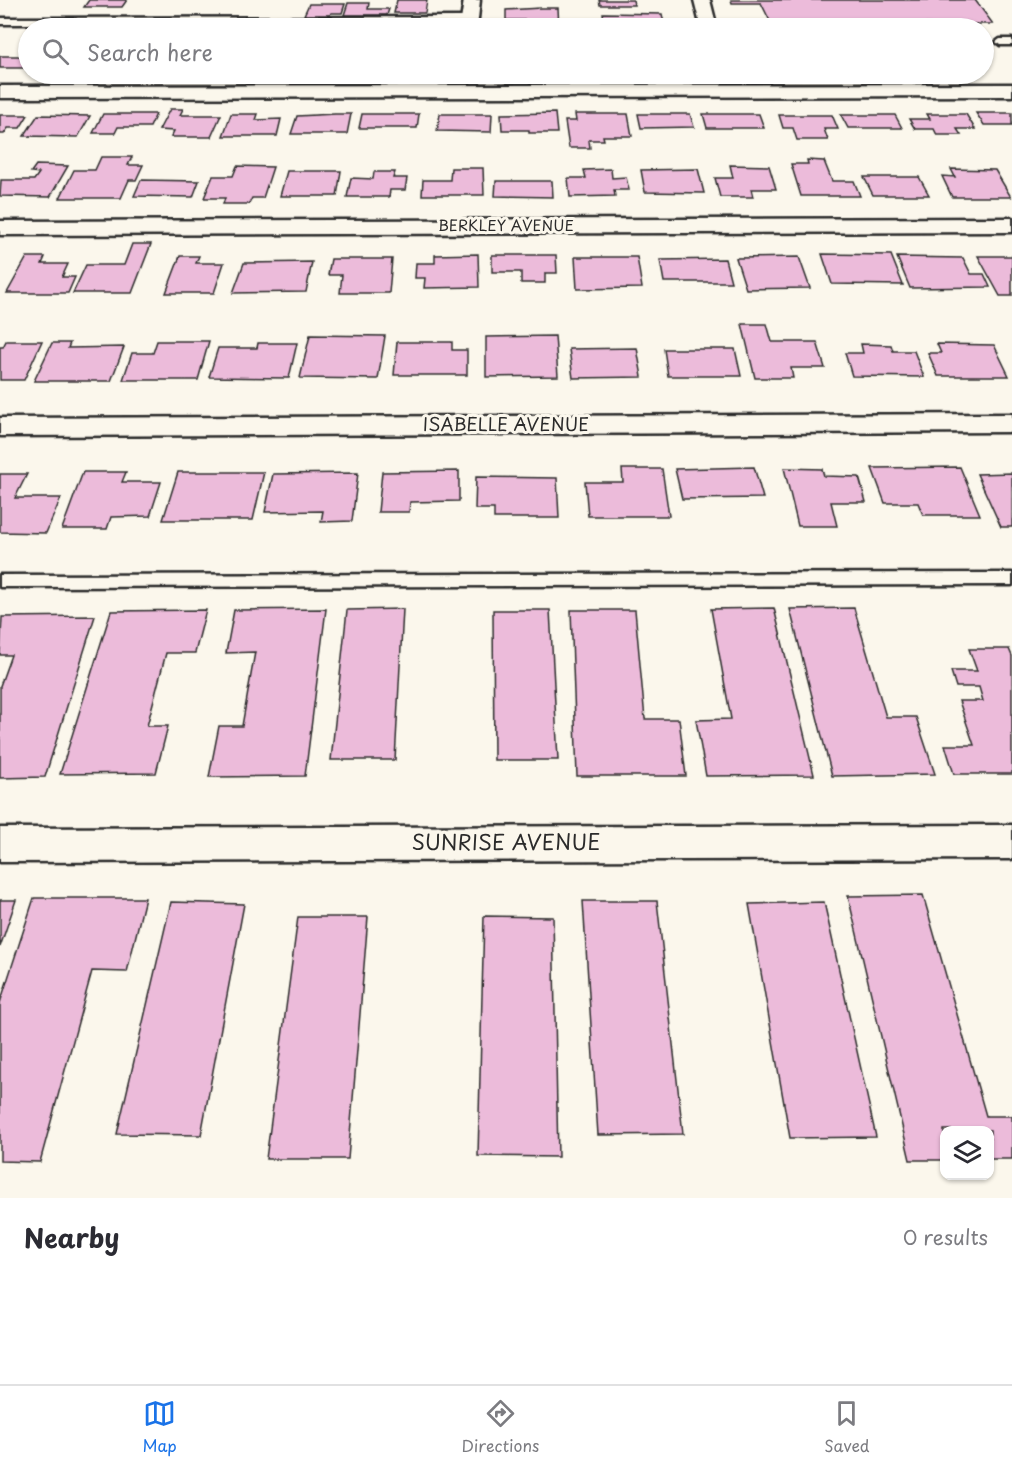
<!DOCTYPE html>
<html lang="en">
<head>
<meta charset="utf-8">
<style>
	:root { --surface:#fff; --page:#f7f7f7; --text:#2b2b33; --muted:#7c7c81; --line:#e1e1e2; --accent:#1a73e8 }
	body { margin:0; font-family:"Playpen Sans",sans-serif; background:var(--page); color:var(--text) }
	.controls { position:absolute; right:18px; bottom:18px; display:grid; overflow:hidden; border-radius:12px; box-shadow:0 2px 4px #0004 }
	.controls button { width:54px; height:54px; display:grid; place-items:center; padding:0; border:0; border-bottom:2px solid var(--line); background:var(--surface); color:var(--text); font:30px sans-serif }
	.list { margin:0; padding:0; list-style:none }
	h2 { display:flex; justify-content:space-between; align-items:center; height:78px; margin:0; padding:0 24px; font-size:26px }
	h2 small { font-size:20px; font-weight:400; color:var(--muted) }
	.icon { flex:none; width:33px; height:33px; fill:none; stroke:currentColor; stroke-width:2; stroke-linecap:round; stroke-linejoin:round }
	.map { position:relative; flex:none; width:1012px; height:1198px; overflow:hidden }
	.search { position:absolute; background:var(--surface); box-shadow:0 2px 4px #0004; left:18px; right:18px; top:18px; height:66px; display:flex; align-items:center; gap:15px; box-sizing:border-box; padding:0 21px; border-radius:33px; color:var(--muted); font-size:22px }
	.sheet { height:186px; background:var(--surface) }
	nav { display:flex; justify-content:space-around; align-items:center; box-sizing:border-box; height:84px; border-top:2px solid var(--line); background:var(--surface); font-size:16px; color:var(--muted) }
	nav a { display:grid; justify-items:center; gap:3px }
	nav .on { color:var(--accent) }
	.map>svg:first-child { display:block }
	.building { fill:#ecbbda; stroke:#2b2b2b; stroke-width:1.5 }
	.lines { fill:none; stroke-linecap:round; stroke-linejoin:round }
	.service-casing { stroke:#2b2b2b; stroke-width:5 }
	.minor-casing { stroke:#2b2b2b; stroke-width:5 }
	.service { fill:#fbf7ec; fill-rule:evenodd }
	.minor { fill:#fbf7ec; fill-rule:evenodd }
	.labels { text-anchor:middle; stroke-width:6; stroke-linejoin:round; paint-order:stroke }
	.far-street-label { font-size:15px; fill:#2b2b2b; stroke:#fbf7ec }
	.street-label { font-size:18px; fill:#2b2b2b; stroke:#fbf7ec }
	.near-street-label { font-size:21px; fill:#2b2b2b; stroke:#fbf7ec }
</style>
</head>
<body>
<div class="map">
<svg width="1012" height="1198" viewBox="0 0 1012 1198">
	<rect width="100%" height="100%" fill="#fbf7ec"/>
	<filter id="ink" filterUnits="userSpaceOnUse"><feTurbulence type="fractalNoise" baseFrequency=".0167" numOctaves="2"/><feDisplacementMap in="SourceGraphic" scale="12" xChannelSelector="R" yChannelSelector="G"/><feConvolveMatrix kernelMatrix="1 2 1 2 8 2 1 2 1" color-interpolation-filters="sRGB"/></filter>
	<g filter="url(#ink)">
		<path class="building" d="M89 0H127L122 7H84Z
			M397 0H427L425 13H394Z
			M599 0H633L634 5H600Z
			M731 0H975L993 24 771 23 761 3H732Z
			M348 3H369L368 9H389L387 15H344Z
			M309 4H345L342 13H331L330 15H304Z
			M541 8H558L559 28H532V20H506V10Z
			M603 13 662 14 665 28 605 27Z
			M0 56H28V68H0Z
			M170 109H183L180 115H221L211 137H171L174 131 159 130Z
			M555 113 557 133H529V130H502L501 114Z
			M976 113H1012V125H984Z
			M103 114H156L150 127H118L115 133H93Z
			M231 114H258L256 120 281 119 277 136H223Z
			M335 114H351L347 134H291L297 116Z
			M362 114H419L417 128H359Z
			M440 114H492L491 132 437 131Z
			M575 114H628L632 136H603L604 140H589L590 148H569L565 121H576Z
			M638 114H690L694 127 641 128Z
			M703 114H759L764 128H707Z
			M927 114H966L975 129H957L961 135H937L934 129H915L909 119H930Z
			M0 115H28L20 128H8L4 134H0Z
			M38 115 90 116 78 137 24 136Z
			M779 115H832L838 129H824L828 140H797L793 128H783Z
			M841 115H895L902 128H848Z
			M101 157H132L128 165H143L136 180H129L121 198H60L74 170H95Z
			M807 160 824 161 832 181H854L860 196H801L791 164H808Z
			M36 165 68 166 50 197 0 196 1 180H34L39 173 31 172Z
			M730 165 769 166 776 189H751L753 197H720L715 178H733Z
			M237 166 273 167 263 198H252L249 204H223L225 198H204L213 176H233Z
			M451 168H483L484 195H422L423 180H450Z
			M611 169 612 178 626 177 629 190H614L615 196 570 197 568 178H586L584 170Z
			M698 169 704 193 645 192 641 170Z
			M951 169 995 170 1011 197H952L942 176 955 177Z
			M287 171H341L337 196H280Z
			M374 172H395L393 178H407L405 190H390L389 197H347L351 178 373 179Z
			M864 177H919L929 195H873Z
			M141 180 199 181 193 197 134 196Z
			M496 181H552L553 197 495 196Z
			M132 244H151L132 293H73L86 265H124Z
			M478 254 479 287 424 288 425 278H415L416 263H435V255Z
			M822 254 891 255 903 285 832 284Z
			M492 255H556L557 273H545V283H521V272H492Z
			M180 256H199L196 263H224L214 293H166Z
			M978 256H1012V296H1000Z
			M27 257H45L42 264H68L62 277H75L68 293H7Z
			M575 257H637L642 288 577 289Z
			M799 257 810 288 746 289 736 258Z
			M897 257 963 258 971 274H984L990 287 910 288Z
			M331 259H392L389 293H340L342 275H328Z
			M725 259 731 282H664L660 260Z
			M312 262 306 292 233 293 244 263Z
			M742 324H767L772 342H817L825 368H791L793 378H755Z
			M310 335 385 336 378 379 300 378Z
			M555 336 558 376 486 377V337Z
			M6 341H42L24 380H0V347H3Z
			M157 341H209L198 380H123L132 353H153Z
			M397 342H452V350H467V375H394Z
			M52 343H70L68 348 124 347 111 381H34Z
			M258 343H297L289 378 209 377 218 348H257Z
			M861 344 891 345 893 351H914L924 377 852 376 845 353H863Z
			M937 344 994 345 1009 376H938L928 353H941Z
			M637 348 642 377 573 378 569 349Z
			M664 349H735L741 376H668Z
			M754 467 763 498 682 499 675 469Z
			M960 467 980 515H923L918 503H885L872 468Z
			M784 468 822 469 824 476 859 477 866 502H831L837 526H798Z
			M622 469H662L669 516H588L585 482H623Z
			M459 471V501L410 502 409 512H378L382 472Z
			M83 472H126L122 482H161L150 516 111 517 107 529H62Z
			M178 472H264L253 520H163Z
			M358 473 352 521 321 522 323 511 265 512 273 474Z
			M1012 473V527H1001L977 474Z
			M0 474H27L15 498H61L46 533 0 532Z
			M476 477 557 478 559 518H494V509H475Z
			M774 608 814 775 706 776 696 720 731 719 711 609Z
			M854 608 886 717H916L935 774 832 776 790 609Z
			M326 609 305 776 209 777 219 726H242L255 652 226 653 234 610Z
			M403 609 395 760H331L347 610Z
			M206 610 195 653H166L147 726H168L156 773 60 774 111 611Z
			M493 610H550L558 760H494Z
			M571 610H635L645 719H679L686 776H577Z
			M95 616 45 777 0 778V686L11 655H0L2 617Z
			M969 649H1009L1012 656V774H954L945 745H974L959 701H983L979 687H956L951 671H977Z
			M923 895 986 1116H1012V1159H990V1130H944V1160H910L848 896Z
			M34 898H145L127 972 92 971 40 1162 0 1161V1003Z
			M0 900H16L0 947Z
			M583 901H657L683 1134 598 1135Z
			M171 902 244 904 201 1135 117 1134Z
			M824 902 876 1137 790 1138 749 904Z
			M484 916 553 917 558 1157 478 1156Z
			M298 917H368L348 1159H266Z"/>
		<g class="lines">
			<g class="service-casing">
				<path id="service" d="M0 18 470 17 474 20 470 23 0 24Z
					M1012 39V45H1000L996 42 1000 39Z
					M1012 573V585L0 587V575Z"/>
			</g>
			<g class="minor-casing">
				<path id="minor" d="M464 0H480L477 28H460Z
					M694 0H710L717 28H701Z
					M1012 84V96L0 98V86Z
					M1012 218V232L0 235V221Z
					M1012 414V432L0 436V418Z
					M1012 825V859L0 862V828Z"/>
			</g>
			<use href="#service" class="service"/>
			<use href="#minor" class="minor"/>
		</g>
	</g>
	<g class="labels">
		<g class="far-street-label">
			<text x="506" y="231">BERKLEY AVENUE</text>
		</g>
		<g class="street-label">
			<text x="506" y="431">ISABELLE AVENUE</text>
		</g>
		<g class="near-street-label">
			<text x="506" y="850">SUNRISE AVENUE</text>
		</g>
	</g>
</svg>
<div class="controls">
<button><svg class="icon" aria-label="layers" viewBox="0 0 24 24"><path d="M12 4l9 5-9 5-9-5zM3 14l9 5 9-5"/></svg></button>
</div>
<div class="search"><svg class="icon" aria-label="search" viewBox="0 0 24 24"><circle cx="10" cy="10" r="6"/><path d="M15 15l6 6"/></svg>Search here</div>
</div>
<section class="sheet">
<h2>Nearby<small>0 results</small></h2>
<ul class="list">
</ul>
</section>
<nav>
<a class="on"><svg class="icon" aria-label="map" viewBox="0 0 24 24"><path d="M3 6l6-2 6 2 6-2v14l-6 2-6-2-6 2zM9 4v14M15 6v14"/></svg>Map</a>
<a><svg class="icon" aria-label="directions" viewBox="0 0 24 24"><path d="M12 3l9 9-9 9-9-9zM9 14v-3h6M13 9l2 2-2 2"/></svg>Directions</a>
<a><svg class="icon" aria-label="saved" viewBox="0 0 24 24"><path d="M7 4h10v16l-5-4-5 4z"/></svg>Saved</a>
</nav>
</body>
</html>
